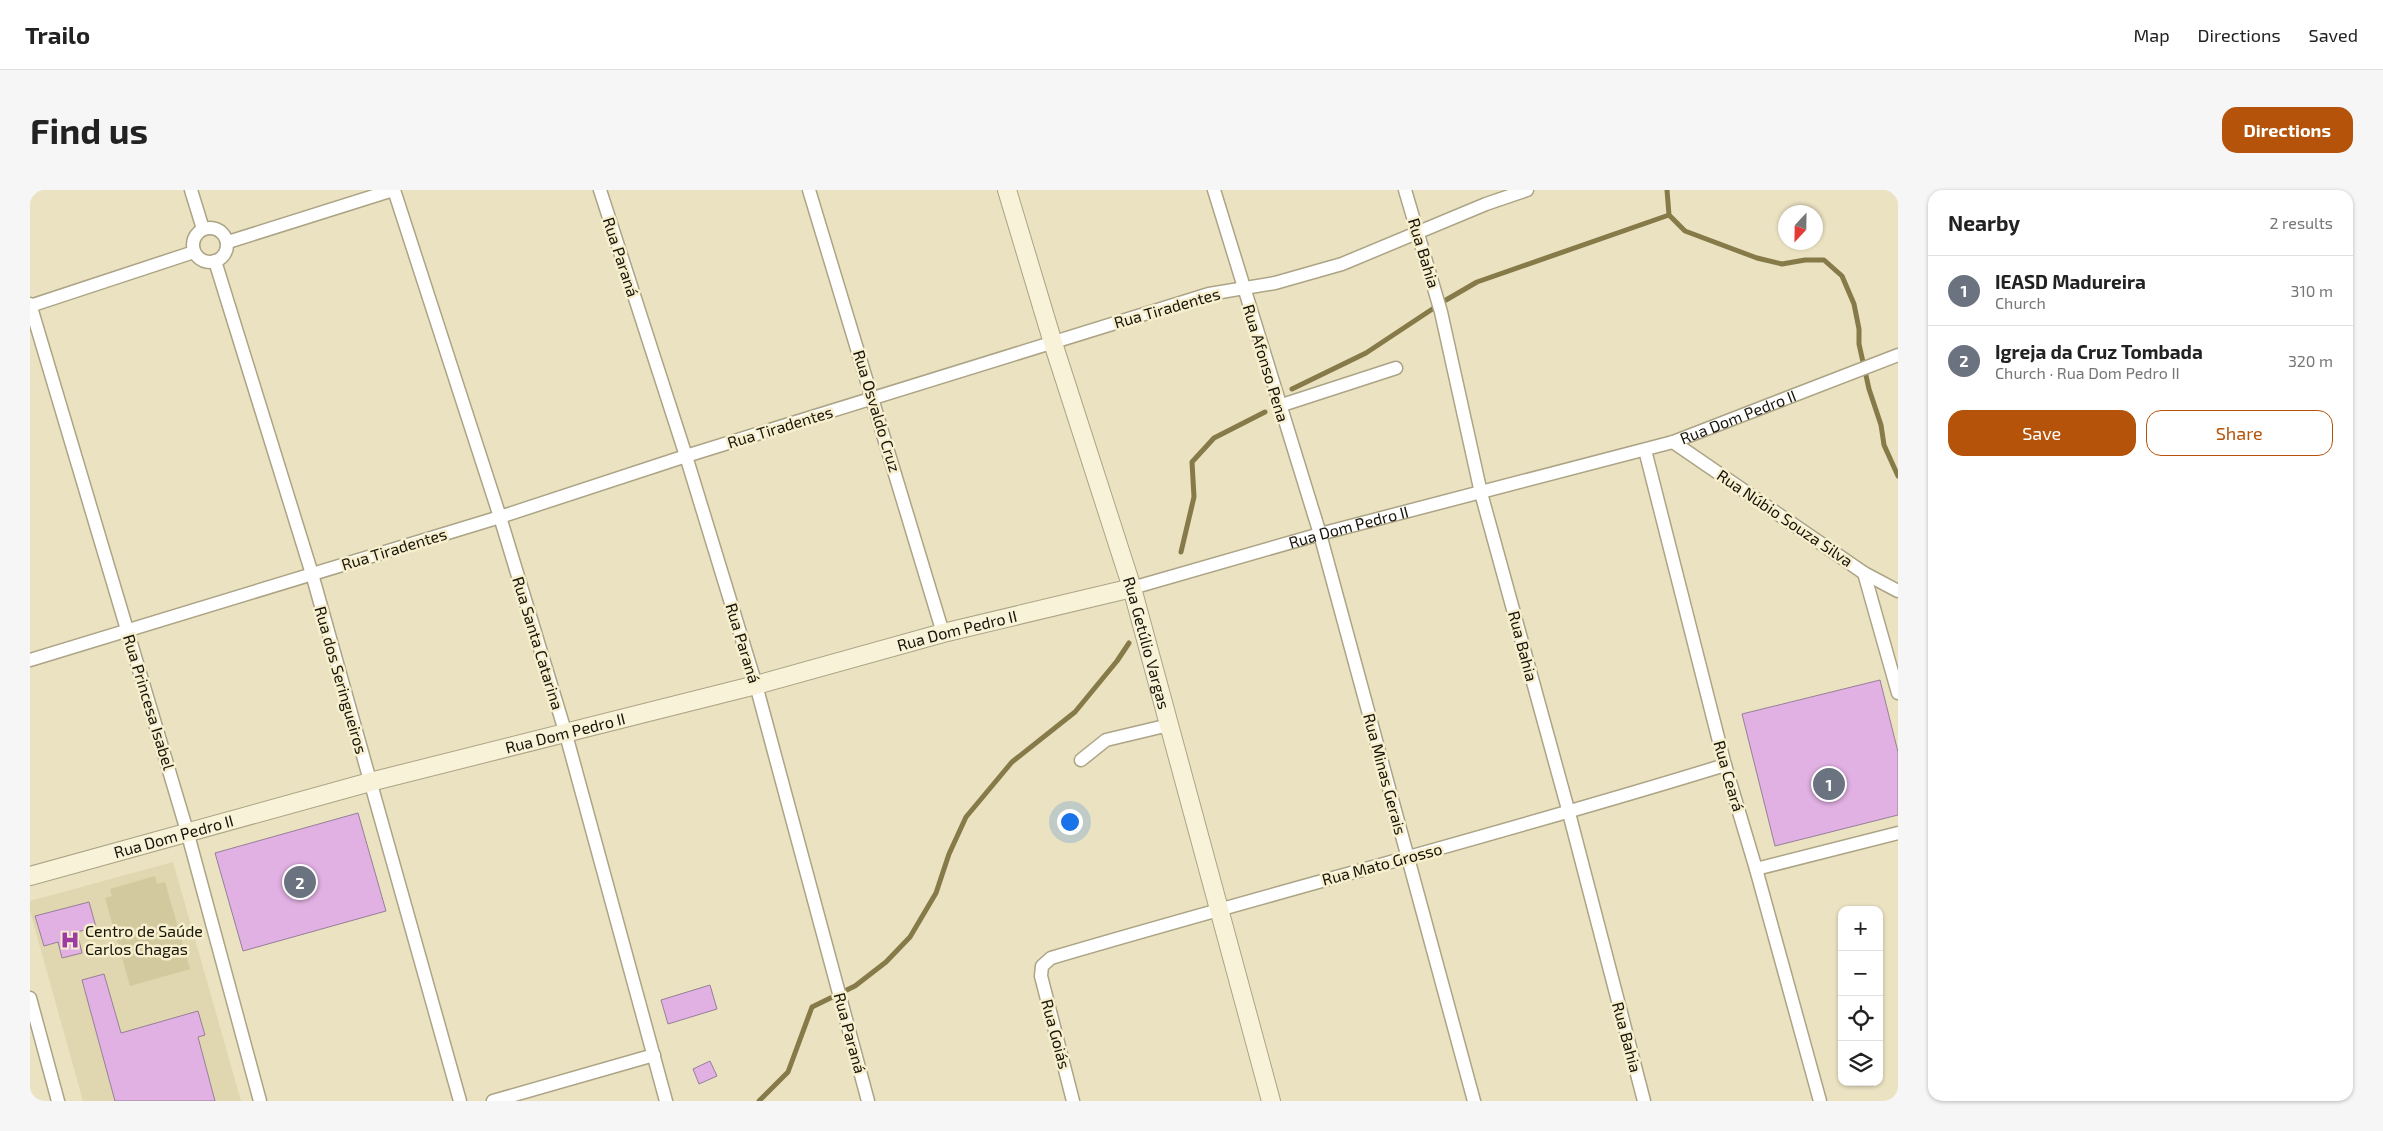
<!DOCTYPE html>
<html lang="en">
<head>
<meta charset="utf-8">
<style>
	:root { --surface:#fff; --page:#f6f6f6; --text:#222; --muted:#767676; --line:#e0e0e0; --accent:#b45309 }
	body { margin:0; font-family:"Exo 2",sans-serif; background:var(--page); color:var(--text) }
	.controls { position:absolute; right:15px; bottom:15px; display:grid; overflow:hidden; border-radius:10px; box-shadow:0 1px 4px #0004 }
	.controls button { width:45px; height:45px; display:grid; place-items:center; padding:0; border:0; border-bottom:1px solid var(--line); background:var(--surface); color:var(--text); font:25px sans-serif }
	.compass { position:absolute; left:1748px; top:15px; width:45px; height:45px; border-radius:50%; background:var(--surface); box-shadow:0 1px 4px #0004; rotate:202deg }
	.you { position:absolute; left:1039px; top:631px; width:18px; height:18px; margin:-12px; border:4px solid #fff; border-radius:50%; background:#1a73e8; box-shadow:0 0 0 8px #1a73e833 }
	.badge { display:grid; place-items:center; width:32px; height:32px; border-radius:50%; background:var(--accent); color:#fff; font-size:16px; font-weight:700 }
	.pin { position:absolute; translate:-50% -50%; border:2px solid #fff; box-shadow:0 1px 5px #0006 }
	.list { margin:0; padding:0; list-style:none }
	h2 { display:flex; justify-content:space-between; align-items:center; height:65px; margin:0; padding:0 20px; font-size:21px }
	h2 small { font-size:16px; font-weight:400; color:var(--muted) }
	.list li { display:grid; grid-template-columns:32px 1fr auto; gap:15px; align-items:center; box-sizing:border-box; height:70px; padding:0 20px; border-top:1px solid var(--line) }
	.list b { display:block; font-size:19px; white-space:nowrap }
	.list p { margin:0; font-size:16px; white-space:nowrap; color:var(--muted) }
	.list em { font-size:16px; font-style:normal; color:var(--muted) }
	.actions { display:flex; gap:10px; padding:15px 20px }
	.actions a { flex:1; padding:11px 0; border:1px solid var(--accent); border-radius:15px; text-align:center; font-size:18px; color:var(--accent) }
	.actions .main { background:var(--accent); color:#fff }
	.icon { flex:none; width:28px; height:28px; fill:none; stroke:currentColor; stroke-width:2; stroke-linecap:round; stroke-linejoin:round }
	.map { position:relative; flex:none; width:1868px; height:911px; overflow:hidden; border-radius:15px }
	header { display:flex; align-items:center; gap:30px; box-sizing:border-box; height:70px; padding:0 25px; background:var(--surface); border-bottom:1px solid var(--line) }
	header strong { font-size:24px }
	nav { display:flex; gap:28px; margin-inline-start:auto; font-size:18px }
	.intro { display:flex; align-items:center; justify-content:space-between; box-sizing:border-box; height:120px; padding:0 30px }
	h1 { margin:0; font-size:35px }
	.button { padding:12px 22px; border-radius:15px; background:var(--accent); color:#fff; font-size:18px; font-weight:700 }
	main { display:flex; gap:30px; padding:0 30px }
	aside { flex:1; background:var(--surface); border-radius:15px; box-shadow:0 1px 4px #0004 }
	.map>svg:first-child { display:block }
	.built { fill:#e0d6af }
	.park { fill:#d3c99f }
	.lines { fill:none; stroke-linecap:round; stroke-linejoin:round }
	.stream { stroke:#867a49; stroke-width:5 }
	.building { fill:#e1b1e3; stroke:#967f97 }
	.street-casing { stroke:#aca485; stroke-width:15 }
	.secondary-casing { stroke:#aca485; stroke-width:20 }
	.street { stroke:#fff; stroke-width:12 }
	.secondary { stroke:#f8f2d8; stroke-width:18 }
	.labels { text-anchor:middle; stroke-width:5; stroke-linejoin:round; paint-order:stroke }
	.street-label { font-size:16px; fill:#171409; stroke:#f7efce }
	.poi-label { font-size:16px; fill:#171409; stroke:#f7efce; text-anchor:start }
</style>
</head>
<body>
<header>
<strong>Trailo</strong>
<nav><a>Map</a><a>Directions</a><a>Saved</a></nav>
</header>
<div class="intro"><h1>Find us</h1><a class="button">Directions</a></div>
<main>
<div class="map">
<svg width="1868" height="911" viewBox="0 0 1868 911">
	<rect width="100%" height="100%" fill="#eae2c1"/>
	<path class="built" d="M143 672 211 911H53L0 721V711Z"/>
	<path class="park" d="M125 686 127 694 135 692 160 779 100 796 75 708 82 706 80 699Z"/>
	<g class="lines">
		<path class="stream" d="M1637 0 1639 25 1655 41 1727 68 1752 74 1775 70H1794L1812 86 1824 114 1829 139V154L1839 199 1851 235 1854 255 1868 286
			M1262 199 1336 163 1416 110 1447 92 1639 25
			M1151 362 1164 307 1162 272 1184 248 1235 222
			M729 911 758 882 782 817 825 796 856 772 880 747 906 703 919 664 936 627 982 572 1045 522 1087 471 1099 453"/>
	</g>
	<path class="building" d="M1850 490 1868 562V625L1745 656 1712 524Z
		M328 623 356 721 213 761 185 663Z
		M59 712 66 737 47 742 52 763 32 768 28 752 14 756 5 726Z
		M74 784 91 843 168 821 175 845 168 847 185 911H85L52 790Z
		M680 795 687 819 638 834 631 810Z
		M680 871 687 886 669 894 663 879Z"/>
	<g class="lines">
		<g class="street-casing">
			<g id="street">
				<path d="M161 0 173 39"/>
				<path d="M364 0 470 327 535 541 636 911"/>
				<path d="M570 0 656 266 726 495 838 911"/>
				<path d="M779 0 913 443"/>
				<path d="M1184 0 1290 344 1444 911"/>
				<path d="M1375 0 1411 122 1451 303 1539 623 1614 911"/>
				<circle cx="180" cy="55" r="17"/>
				<path d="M198 52 363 0"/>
				<path d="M185 71 282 384 430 911"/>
				<path d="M0 114 157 641 230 911"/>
				<path d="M0 116 164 62"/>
				<path d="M1249 216 1366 178"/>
				<path d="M1643 252 1834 383 1868 401"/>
				<path d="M1615 260 1695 575 1726 679 1790 911"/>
				<path d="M1834 383 1868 503"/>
				<path id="s1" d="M1102 398 1290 344 1643 252 1868 165"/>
				<path d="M0 470 470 327 656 266 1179 104 1245 93 1312 74 1456 14 1497 0"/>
				<path d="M1051 570 1076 550 1139 535"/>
				<path d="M1726 679 1868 643"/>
				<path d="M0 808 28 911"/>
				<path d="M463 911 624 865"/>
				<path d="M1043 911 1011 786 1012 776 1021 768C1245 702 1472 644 1695 575"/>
			</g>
		</g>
		<g class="secondary-casing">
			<g id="secondary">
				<path id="s2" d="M977 0 1023 153 1102 398 1241 911"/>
				<path id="s3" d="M0 686 340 592 726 495 913 443 1102 398"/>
			</g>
		</g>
		<use href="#street" class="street"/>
		<use href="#secondary" class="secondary"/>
	</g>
	<defs>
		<g id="hospital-bare" transform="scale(1.5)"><path d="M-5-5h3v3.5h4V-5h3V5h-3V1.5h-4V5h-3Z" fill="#9c3ca3" stroke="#f7efce" stroke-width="2.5" paint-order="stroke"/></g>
	</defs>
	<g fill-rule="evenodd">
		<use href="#hospital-bare" x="40" y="750"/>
	</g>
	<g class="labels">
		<g class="street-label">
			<text transform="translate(1394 63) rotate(73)" y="6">Rua Bahia</text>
			<text transform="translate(591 67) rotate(72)" y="6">Rua Paraná</text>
			<text transform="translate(1137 118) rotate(-16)" y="6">Rua Tiradentes</text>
			<text transform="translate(1236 173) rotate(73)" y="6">Rua Afonso Pena</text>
			<text transform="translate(847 221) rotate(73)" y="6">Rua Osvaldo Cruz</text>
			<text dy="6" stroke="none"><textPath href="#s1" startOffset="630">Rua Dom Pedro II</textPath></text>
			<text transform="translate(750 237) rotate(-17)" y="6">Rua Tiradentes</text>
			<text transform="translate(1755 328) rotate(34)" y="6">Rua Núbio Souza Silva</text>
			<text dy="6" stroke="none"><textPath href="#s1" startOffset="225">Rua Dom Pedro II</textPath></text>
			<text transform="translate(364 359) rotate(-17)" y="6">Rua Tiradentes</text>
			<text dy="6" stroke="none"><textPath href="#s3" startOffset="959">Rua Dom Pedro II</textPath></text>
			<text transform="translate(508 453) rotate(73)" y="6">Rua Santa Catarina</text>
			<text transform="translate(713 453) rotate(73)" y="6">Rua Paraná</text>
			<text dy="6" stroke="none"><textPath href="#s2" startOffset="474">Rua Getúlio Vargas</textPath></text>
			<text transform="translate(1493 456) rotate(75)" y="6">Rua Bahia</text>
			<text transform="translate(311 490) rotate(74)" y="6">Rua dos Seringueiros</text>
			<text transform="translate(119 512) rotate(73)" y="6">Rua Princesa Isabel</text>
			<text dy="6" stroke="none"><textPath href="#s3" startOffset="554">Rua Dom Pedro II</textPath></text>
			<text transform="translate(1355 584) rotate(75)" y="6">Rua Minas Gerais</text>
			<text transform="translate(1699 586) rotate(74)" y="6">Rua Ceará</text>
			<text dy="6" stroke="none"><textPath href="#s3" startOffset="149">Rua Dom Pedro II</textPath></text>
			<text transform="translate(1352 674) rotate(-15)" y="6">Rua Mato Grosso</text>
			<text transform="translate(820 843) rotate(75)" y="6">Rua Paraná</text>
			<text transform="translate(1026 844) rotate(75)" y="6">Rua Goiás</text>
			<text transform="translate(1597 847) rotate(75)" y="6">Rua Bahia</text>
		</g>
		<g class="poi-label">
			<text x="55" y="747">Centro de Saúde<tspan x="55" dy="18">Carlos Chagas</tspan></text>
		</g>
	</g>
</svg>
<div class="controls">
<button>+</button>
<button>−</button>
<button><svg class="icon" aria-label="locate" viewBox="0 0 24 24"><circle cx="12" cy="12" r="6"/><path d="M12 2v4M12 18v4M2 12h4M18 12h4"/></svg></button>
<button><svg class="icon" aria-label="layers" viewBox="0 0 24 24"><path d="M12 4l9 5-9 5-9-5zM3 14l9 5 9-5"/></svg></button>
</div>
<svg class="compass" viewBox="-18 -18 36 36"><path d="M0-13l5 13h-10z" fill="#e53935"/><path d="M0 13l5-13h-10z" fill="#767676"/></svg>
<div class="you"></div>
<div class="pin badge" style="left:1799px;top:594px;background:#6b7280">1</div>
<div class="pin badge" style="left:270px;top:692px;background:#6b7280">2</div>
</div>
<aside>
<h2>Nearby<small>2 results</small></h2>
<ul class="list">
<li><span class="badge" style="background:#6b7280">1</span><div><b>IEASD Madureira</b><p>Church</p></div><em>310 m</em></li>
<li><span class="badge" style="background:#6b7280">2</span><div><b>Igreja da Cruz Tombada</b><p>Church · Rua Dom Pedro II</p></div><em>320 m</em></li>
</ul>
<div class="actions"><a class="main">Save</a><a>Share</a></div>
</aside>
</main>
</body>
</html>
